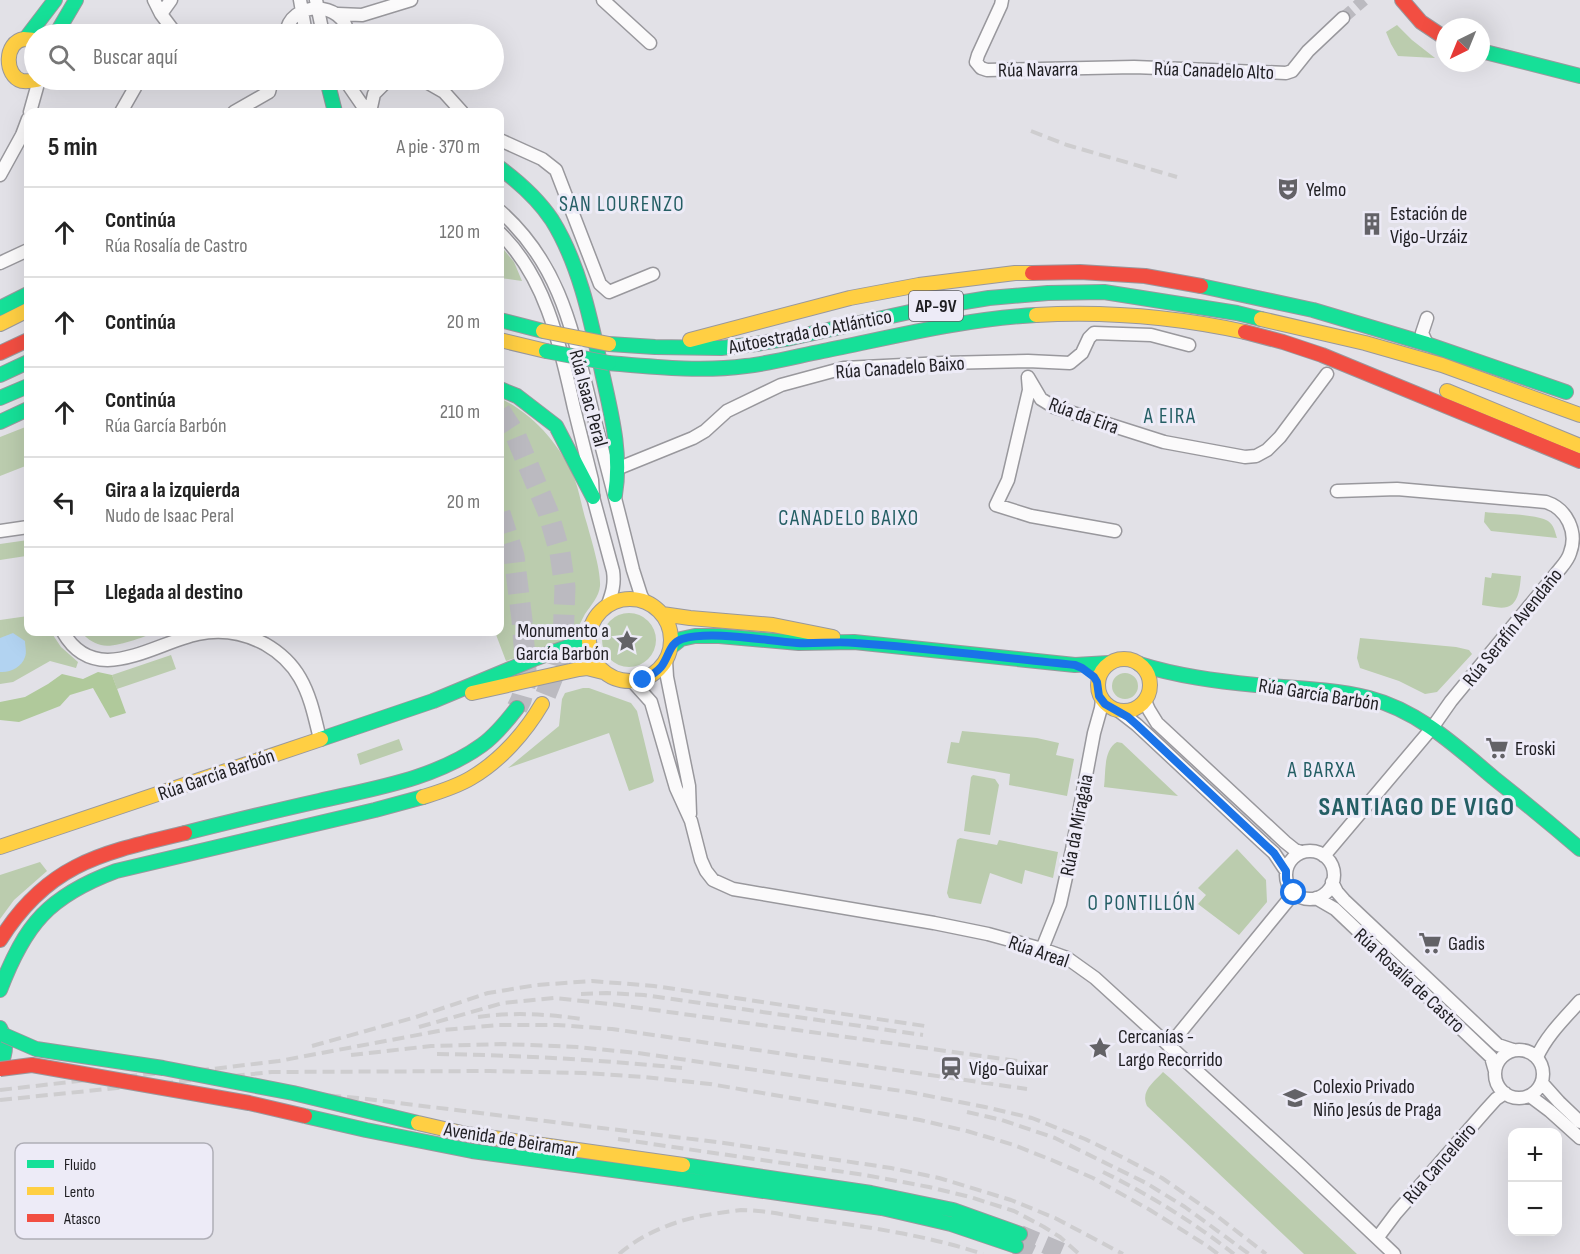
<!DOCTYPE html>
<html lang="es">
<head>
<meta charset="utf-8">
<style>
	:root { --surface:#fff; --page:#f2f2f2; --text:#222; --muted:#767676; --line:#e0e0e0 }
	body { margin:0; font-family:"Sofia Sans Condensed",sans-serif; background:var(--page); color:var(--text) }
	.controls { position:absolute; right:18px; bottom:18px; display:grid; overflow:hidden; border-radius:12px; box-shadow:0 6px 24px #0002 }
	.controls button { width:54px; height:54px; display:grid; place-items:center; padding:0; border:0; border-bottom:2px solid var(--line); background:var(--surface); color:var(--text); font:30px sans-serif }
	.compass { position:absolute; left:1436px; top:18px; width:54px; height:54px; border-radius:50%; background:var(--surface); box-shadow:0 6px 24px #0002; rotate:223deg }
	.stop { position:absolute; width:18px; height:18px; margin:-14px; border:4px solid #1a73e8; border-radius:50%; background:#fff }
	.stop.end { background:#1a73e8; border-color:#fff; box-shadow:0 2px 6px #0008 }
	.list { margin:0; padding:0; list-style:none }
	h2 { display:flex; justify-content:space-between; align-items:center; height:78px; margin:0; padding:0 24px; font-size:26px }
	h2 small { font-size:20px; font-weight:400; color:var(--muted) }
	.list li { display:grid; grid-template-columns:39px 1fr auto; gap:18px; align-items:center; box-sizing:border-box; height:90px; padding:0 24px; border-top:2px solid var(--line) }
	.list b { display:block; font-size:22px; white-space:nowrap }
	.list p { margin:0; font-size:20px; white-space:nowrap; color:var(--muted) }
	.list em { font-size:20px; font-style:normal; color:var(--muted) }
	.icon { flex:none; width:33px; height:33px; fill:none; stroke:currentColor; stroke-width:2; stroke-linecap:round; stroke-linejoin:round }
	.map { position:relative; flex:none; width:1580px; height:1254px; overflow:hidden }
	.search { position:absolute; background:var(--surface); box-shadow:0 6px 24px #0002; left:24px; top:24px; width:480px; height:66px; display:flex; align-items:center; gap:15px; box-sizing:border-box; padding:0 21px; border-radius:33px; color:var(--muted); font-size:22px }
	.panel { position:absolute; background:var(--surface); box-shadow:0 6px 24px #0002; left:24px; top:108px; width:480px; height:528px; border-radius:12px }
	.map>svg:first-child { display:block }
	.green { fill:#bbccae }
	.forest { fill:#b0c99b }
	.water { fill:#b2d3f1 }
	.lines { fill:none; stroke-linecap:round; stroke-linejoin:round }
	.street-tunnel { stroke:#bbbac0; stroke-width:12; stroke-dasharray:12 6; stroke-linecap:butt }
	.primary-tunnel { stroke:#bbbac0; stroke-width:18; stroke-dasharray:18 9; stroke-linecap:butt }
	.highway-tunnel { stroke:#bbbac0; stroke-width:21; stroke-dasharray:21 10; stroke-linecap:butt }
	.street-casing { stroke:#99989d; stroke-width:15 }
	.fast-casing { stroke:#99989d; stroke-width:16 }
	.slow-casing { stroke:#99989d; stroke-width:16 }
	.jam-casing { stroke:#99989d; stroke-width:16 }
	.street { stroke:#fbfafb; stroke-width:12 }
	.fast { stroke:#16e098; stroke-width:14 }
	.slow { stroke:#ffcf43; stroke-width:14 }
	.jam { stroke:#f24e42; stroke-width:14 }
	.rail { stroke:#cecdcf; stroke-width:4; stroke-dasharray:12 6; stroke-linecap:butt }
	.fast-bridge-casing { stroke:#99989d; stroke-width:16; stroke-linecap:butt }
	.slow-bridge-casing { stroke:#99989d; stroke-width:16; stroke-linecap:butt }
	.jam-bridge-casing { stroke:#99989d; stroke-width:16; stroke-linecap:butt }
	.fast-bridge { stroke:#16e098; stroke-width:14 }
	.slow-bridge { stroke:#ffcf43; stroke-width:14 }
	.jam-bridge { stroke:#f24e42; stroke-width:14 }
	.route { stroke:#1a73e8; stroke-width:8 }
	.labels { text-anchor:middle; stroke-width:6; stroke-linejoin:round; paint-order:stroke }
	.shield { fill:#edebf7; stroke:#5d5c62; stroke-width:1.5 }
	.shield-label { font-size:18px; font-weight:bold; fill:#1f1e22 }
	.street-label { font-size:20px; fill:#1f1e22; stroke:#edebf7 }
	.poi-label { font-size:20px; fill:#1f1e22; stroke:#edebf7; text-anchor:start }
	.neighbourhood-label { font-size:21px; letter-spacing:1.5px; fill:#245e64; stroke:#edebf7 }
	.district-label { font-size:26px; font-weight:bold; letter-spacing:1.5px; fill:#245e64; stroke:#edebf7 }
	.key { fill:#edebf7; stroke:#afaeb7; stroke-width:1.5 }
	.key-label { font-size:16px; fill:#1f1e22 }
</style>
</head>
<body>
<div class="map">
<svg width="1580" height="1254" viewBox="0 0 1580 1254">
	<rect width="100%" height="100%" fill="#e2e1e7"/>
	<path class="green" d="M1397 25 1412 40 1435 58 1398 56 1391 44 1386 32Z
		M500 245 514 262 522 281 500 278Z
		M500 398C534 415 560 444 575 480 580 494 582 509 587 524 591 539 601 570 600 586 599 597 591 605 585 614 582 619 580 625 576 629 561 647 527 654 506 661L495 632H500Z
		M28 426V465L0 476V437Z
		M1485 512C1499 514 1537 514 1548 521 1554 525 1555 532 1557 538L1491 531 1484 522Z
		M28 540V569L26 556 0 560V544Z
		M1492 573 1521 576C1520 586 1519 604 1507 607 1500 609 1489 606 1482 605L1485 577 1491 578Z
		M602 640a27 27 0 1 1 54 0a27 27 0 1 1-54 0Z
		M28 616V632H51L61 647 78 662 76 668 50 661 13 682 0 684V620Z
		M80 632H158C144 636 115 649 101 645 92 643 86 637 80 632Z
		M1360 638 1456 647 1469 650 1472 654 1437 692 1425 694 1399 681 1360 668 1357 658Z
		M171 655 176 669 117 689 112 675Z
		M1112 686a13 13 0 1 1 26 0a13 13 0 1 1-26 0Z
		M583 688H589L631 703 637 711 654 781 652 783 629 791 609 733 508 768 559 726 562 699 565 693Z
		M962 731 1037 738 1059 743 1056 755 1074 759 1067 796 1009 785 1010 774 947 763 951 742 959 743Z
		M399 739 403 750 360 765 357 754Z
		M1117 742 1122 743 1178 796 1104 787C1106 773 1103 750 1117 742Z
		M973 775 995 779 999 785 990 835 964 831 971 777Z
		M960 838 997 845 999 840 1058 852 1053 878 1025 870 1022 884 990 873 981 904 949 898 947 893 957 840Z
		M1237 849 1266 880 1267 902 1239 935 1198 904 1206 895 1198 888Z
		M40 862 47 871 14 900 0 919V875Z
		M1163 1072 1170 1078 1357 1254H1304L1147 1106C1140 1091 1154 1082 1163 1072Z"/>
	<path class="forest" d="M98 672 112 675 126 713 110 718 93 688 70 695 60 706 19 722 0 720V702L25 697 48 684 62 674 83 679Z"/>
	<path class="water" d="M13 633 25 641C25 645 27 653 25 657 22 667 10 673 0 672V638Z"/>
	<g class="lines">
		<path class="street-tunnel" d="M1343 18 1364 0"/>
		<path class="primary-tunnel" d="M1020 1234 1067 1254
			M1016 1246 1033 1254"/>
		<path class="highway-tunnel" d="M500 411 515 434 548 512 560 553 565 587 563 642 554 674 542 704
			M500 513 514 556 522 620 526 670 525 686 521 700 517 708"/>
		<g class="street-casing">
			<path id="street" d="M154 0 161 14
				M171 0 161 14 176 34
				M300 0 306 34
				M316 0 323 34
				M603 0 650 43
				M1002 0 1001 5 978 55 976 62 981 68 987 70 1134 67 1286 73 1292 71 1308 51 1343 18
				M338 14 362 15 411 0
				M286 34C289 0 344 0 348 34
				M345 80 367 112
				M423 80 444 92 462 112
				M30 112 39 80
				M121 112 137 84 147 80H233
				M234 112 269 92 272 80
				M370 112 374 94 388 80
				M500 140 542 159 556 170 600 284 609 292 653 274
				M0 175 22 135 28 119
				M500 211C562 266 573 334 592 410 606 463 620 516 633 570L641 595 644 601
				M500 233C547 279 560 346 574 408 580 432 586 456 592 480L593 497 613 571C615 584 612 593 608 604
				M0 263 28 250
				M1427 318 1422 333 1427 344
				M1028 377 1041 399 1054 407 1164 442 1245 457 1256 456 1267 450 1280 437 1327 374
				M1028 378 1029 390 1008 480 996 505 1031 516 1115 531
				M619 468 693 438 705 431 727 411 781 385 844 368 943 363 1028 361 1070 363 1082 353 1089 338 1094 333 1151 335 1189 345
				M0 531 28 527
				M63 632C95 688 152 644 198 634 221 629 244 633 265 644 279 652 292 664 300 678 311 697 315 719 320 739
				M666 661 667 677 689 786 690 814
				M633 682 651 702 676 788 691 821 701 860 706 871 713 880 733 889 934 923 988 934 1042 949 1067 958 1095 978 1301 1166 1394 1254
				M1145 701 1149 710 1157 723 1285 842 1295 850 1301 852
				M1119 711 1137 725 1262 842 1274 853 1286 871
				M1286 875a24 24 0 1 1 48 0a24 24 0 1 1-48 0Z
				M1324 856 1432 728 1451 701 1559 570C1563 565 1568 560 1570 553 1578 532 1567 509 1546 502L1397 489 1337 491
				M1332 882 1337 892 1344 900 1498 1045 1513 1050
				M1316 898 1335 909 1491 1057 1495 1071
				M1042 949 1060 904 1072 850 1094 733 1101 708 1102 700
				M1169 1046 1294 893
				M1495 1074a24 24 0 1 1 48 0a24 24 0 1 1-48 0Z
				M1537 1057C1547 1035 1564 1019 1580 1001
				M1542 1083 1559 1102 1580 1122
				M1530 1096 1550 1111 1580 1138
				M1378 1237 1396 1213 1486 1110 1496 1099 1505 1093"/>
		</g>
		<g class="fast-casing">
			<path id="fast" d="M56 34 76 0
				M26 38 55 0
				M1481 51 1580 76
				M328 84 335 112
				M500 168C520 183 538 199 552 220 580 265 591 321 602 372 611 413 622 453 615 495
				M1201 286 1313 310 1427 344 1566 392
				M0 308 28 294
				M500 320 543 331
				M609 344 655 347 721 348 756 344 791 338 928 308 989 298 1048 293 1104 292 1237 313 1261 319
				M609 363C655 367 701 372 746 366 772 363 798 356 823 351 893 337 964 319 1036 315
				M0 375 28 362
				M500 389 517 396 556 426 593 497
				M0 398 28 386
				M0 422 28 409
				M671 647 681 639 695 636H719L799 643 854 642 1075 665 1109 663
				M1139 664C1177 676 1216 681 1256 685 1293 688 1333 689 1369 698 1419 711 1457 747 1495 779 1524 802 1552 825 1580 849
				M321 739 433 701 534 659 567 647 578 641 590 629
				M185 833C229 822 274 811 319 801 375 788 435 779 482 745 496 735 507 721 517 708
				M0 990C25 924 49 896 116 871L375 810 423 797
				M0 1028C7 1041 7 1052 0 1065
				M683 1165 871 1193 953 1210 1020 1234
				M680 1179 882 1208 951 1224 1016 1246"/>
		</g>
		<g class="slow-casing">
			<path id="slow" d="M34 40C31 40 27 39 24 39 4 42 4 76 22 81 27 82 32 81 37 80
				M1036 315C1106 311 1176 317 1245 332
				M1261 319 1365 343 1442 365 1580 415
				M0 324 28 310
				M500 340 546 351
				M690 340 850 298 919 285 1015 273H1032
				M1447 391 1580 446
				M589 640a41 41 0 1 1 82 0a41 41 0 1 1-82 0Z
				M662 614 690 618 773 625 833 637
				M1098 685a26 26 0 1 1 52 0a26 26 0 1 1-52 0Z
				M472 693 579 669 587 668 603 672
				M423 797C439 792 456 787 471 778 500 761 525 733 542 704
				M0 847 321 739"/>
		</g>
		<g class="jam-casing">
			<path id="jam" d="M1402 0 1421 22 1445 38
				M1032 273 1080 272 1145 276 1201 286
				M1245 332 1283 342 1322 355 1580 461
				M0 353 28 340
				M0 940C48 863 102 853 185 833"/>
		</g>
		<use href="#street" class="street"/>
		<use href="#fast" class="fast"/>
		<use href="#slow" class="slow"/>
		<use href="#jam" class="jam"/>
		<path class="rail" d="M1031 131 1067 145 1177 177
			M581 994 607 993 644 995 923 1035
			M478 1017C513 1012 547 1014 582 1019
			M419 1027 503 1003 554 998 619 1005 1032 1063
			M312 1046 416 1017 488 993 537 985 592 981 654 986 925 1026
			M437 1054C519 1055 601 1060 682 1068
			M351 1055 431 1046 503 1044 577 1047 638 1053 909 1092 985 1107 1032 1118 1085 1139 1118 1155 1162 1178 1217 1216 1266 1254
			M222 1082 278 1091 358 1098 724 1143 891 1168 939 1178 1011 1200 1055 1218 1123 1254
			M0 1090 105 1078 212 1069 279 1061 444 1030 499 1025H557L612 1029 1027 1089
			M0 1100 272 1072 490 1071 584 1073 644 1077 710 1084 920 1120 967 1131 1014 1145 1054 1161 1093 1178 1150 1210 1206 1245 1218 1254
			M967 1112 1002 1120 1055 1138 1146 1183 1185 1207 1249 1254
			M618 1139 865 1175 929 1187 970 1197 1014 1211 1044 1227 1060 1237 1079 1254
			M1103 1172C1150 1195 1193 1222 1234 1254
			M619 1254C647 1230 682 1218 719 1213 726 1212 734 1211 741 1210 766 1210 793 1217 818 1220 874 1228 929 1236 983 1254"/>
		<g class="fast-bridge-casing">
			<path id="fast-bridge" d="M546 351 609 363
				M4 1035 36 1049 163 1068 293 1093 418 1123
				M305 1116 366 1130 472 1151 680 1179"/>
		</g>
		<g class="slow-bridge-casing">
			<path id="slow-bridge" d="M543 331 609 344
				M418 1123 466 1134 683 1165"/>
		</g>
		<g class="jam-bridge-casing">
			<path id="jam-bridge" d="M0 1069 32 1065 249 1103 305 1116"/>
		</g>
		<use href="#fast-bridge" class="fast-bridge"/>
		<use href="#slow-bridge" class="slow-bridge"/>
		<use href="#jam-bridge" class="jam-bridge"/>
	</g>
	<g class="lines">
		<path class="route" d="M643 680C650 676 656 673 661 667 669 657 669 643 682 639 711 630 766 641 797 643 816 644 836 641 856 643 929 648 1002 658 1075 665L1082 668 1094 677 1097 682 1099 696 1105 704 1128 717 1137 725 1274 853 1286 871V879L1289 887 1294 893"/>
	</g>
	<defs>
		<g id="theatre-bare" transform="scale(1.8)"><path d="M-5-5.5Q0-4 5-5.5V0Q5 5 0 6Q-5 5-5 0ZM-3.3-2.5H-1v1.5H-3.3ZM1-2.5H3.3v1.5H1ZM-2.8 1Q0 5.5 2.8 1Z" fill="#636267" stroke="#edebf7" stroke-width="2.5" paint-order="stroke"/></g>
		<g id="building-bare" transform="scale(1.8)"><path d="M-4-6H4V6H1V3H-1V6H-4ZM-2.5-4.3h1.7v1.8h-1.7ZM.8-4.3h1.7v1.8H.8ZM-2.5-1h1.7V.8h-1.7ZM.8-1h1.7V.8H.8Z" fill="#636267" stroke="#edebf7" stroke-width="2.5" paint-order="stroke"/></g>
		<g id="sight-bare" transform="scale(1.8)"><path d="M0-6L1.8-2.2L6-1.7L2.9 1.2L3.7 5.4L0 3.3L-3.7 5.4L-2.9 1.2L-6-1.7L-1.8-2.2Z" fill="#636267" stroke="#edebf7" stroke-width="2.5" paint-order="stroke"/></g>
		<g id="supermarket-bare" transform="scale(1.8)"><path d="M-6-5.5h2.5l.6 2H6L4.5 2H-2.5L-4.4-4H-6ZM-1.5 3.2a1.3 1.3 0 1 0 .1 0ZM3 3.2a1.3 1.3 0 1 0 .1 0Z" fill="#636267" stroke="#edebf7" stroke-width="2.5" paint-order="stroke"/></g>
		<g id="station-bare" transform="scale(1.8)"><path d="M-3-6H3Q5-6 5-4V2Q5 4 3 4L4.5 6H3L1.5 4h-3L-3 6H-4.5L-3 4Q-5 4-5 2V-4Q-5-6-3-6ZM-3.5-4v3h7v-3ZM-3.5 1v1.5H-2V1ZM2 1v1.5H3.5V1Z" fill="#636267" stroke="#edebf7" stroke-width="2.5" paint-order="stroke"/></g>
		<g id="school-bare" transform="scale(1.8)"><path d="M0-5L7-2L0 1L-7-2ZM-4 1L0 2.5L4 1V4Q0 6-4 4Z" fill="#636267" stroke="#edebf7" stroke-width="2.5" paint-order="stroke"/></g>
	</defs>
	<g fill-rule="evenodd">
		<use href="#theatre-bare" x="1288" y="189"/>
		<use href="#building-bare" x="1372" y="224"/>
		<use href="#sight-bare" x="627" y="641"/>
		<use href="#supermarket-bare" x="1497" y="748"/>
		<use href="#supermarket-bare" x="1430" y="943"/>
		<use href="#sight-bare" x="1100" y="1048"/>
		<use href="#station-bare" x="951" y="1068"/>
		<use href="#school-bare" x="1295" y="1098"/>
	</g>
	<g class="labels">
		<rect class="shield" x="909" y="291" width="54" height="30" rx="4.5"/>
		<g class="shield-label">
			<text x="936" y="312">AP-9V</text>
		</g>
		<g class="street-label">
			<text transform="translate(1038 69) rotate(-1)" y="7">Rúa Navarra</text>
			<text transform="translate(1214 70) rotate(2)" y="7">Rúa Canadelo Alto</text>
			<text transform="translate(810 331) rotate(-11)" y="7">Autoestrada do Atlántico</text>
			<text transform="translate(900 367) rotate(-4)" y="7">Rúa Canadelo Baixo</text>
			<text transform="translate(589 398) rotate(75)" y="7">Rúa Isaac Peral</text>
			<text transform="translate(1084 415) rotate(20)" y="7">Rúa da Eira</text>
			<text transform="translate(1512 627) rotate(-51)" y="7">Rúa Serafín Avendaño</text>
			<text transform="translate(1319 694) rotate(9)" y="7">Rúa García Barbón</text>
			<text transform="translate(216 774) rotate(-19)" y="7">Rúa García Barbón</text>
			<text transform="translate(1076 825) rotate(-79)" y="7">Rúa da Miragaia</text>
			<text transform="translate(1039 951) rotate(19)" y="7">Rúa Areal</text>
			<text transform="translate(1410 980) rotate(43)" y="7">Rúa Rosalía de Castro</text>
			<text transform="translate(511 1139) rotate(9)" y="7">Avenida de Beiramar</text>
			<text transform="translate(1439 1163) rotate(-49)" y="7">Rúa Canceleiro</text>
		</g>
		<g class="poi-label">
			<text x="1306" y="196">Yelmo</text>
			<text x="1390" y="220">Estación de<tspan x="1390" dy="23">Vigo-Urzáiz</tspan></text>
			<text x="609" y="637" text-anchor="end">Monumento a<tspan x="609" dy="23">García Barbón</tspan></text>
			<text x="1515" y="755">Eroski</text>
			<text x="1448" y="950">Gadis</text>
			<text x="1118" y="1043">Cercanías -<tspan x="1118" dy="23">Largo Recorrido</tspan></text>
			<text x="969" y="1075">Vigo-Guixar</text>
			<text x="1313" y="1093">Colexio Privado<tspan x="1313" dy="23">Niño Jesús de Praga</tspan></text>
		</g>
		<g class="neighbourhood-label">
			<text x="622" y="211">SAN LOURENZO</text>
			<text x="1170" y="423">A EIRA</text>
			<text x="849" y="525">CANADELO BAIXO</text>
			<text x="1322" y="777">A BARXA</text>
			<text x="1142" y="910">O PONTILLÓN</text>
		</g>
		<g class="district-label">
			<text x="1417" y="815">SANTIAGO DE VIGO</text>
		</g>
	</g>
	<rect x="15" y="1143" width="198" height="96" rx="9" class="key"/>
	<rect x="27" y="1160" width="27" height="8" fill="#16e098"/>
	<rect x="27" y="1187" width="27" height="8" fill="#ffcf43"/>
	<rect x="27" y="1214" width="27" height="8" fill="#f24e42"/>
	<g class="key-label">
		<text x="64" y="1170">Fluido</text>
		<text x="64" y="1197">Lento</text>
		<text x="64" y="1224">Atasco</text>
	</g>
</svg>
<div class="controls">
<button>+</button>
<button>−</button>
</div>
<svg class="compass" viewBox="-18 -18 36 36"><path d="M0-13l5 13h-10z" fill="#e53935"/><path d="M0 13l5-13h-10z" fill="#767676"/></svg>
<div class="stop" style="left:1294px;top:893px"></div>
<div class="stop end" style="left:643px;top:680px"></div>
<div class="search"><svg class="icon" aria-label="search" viewBox="0 0 24 24"><circle cx="10" cy="10" r="6"/><path d="M15 15l6 6"/></svg>Buscar aquí</div>
<section class="panel">
<h2>5 min<small>A pie · 370 m</small></h2>
<ul class="list">
<li><svg class="icon" aria-label="ahead" viewBox="0 0 24 24"><path d="M12 20V5M6 11l6-6 6 6"/></svg><div><b>Continúa</b><p>Rúa Rosalía de Castro</p></div><em>120 m</em></li>
<li><svg class="icon" aria-label="ahead" viewBox="0 0 24 24"><path d="M12 20V5M6 11l6-6 6 6"/></svg><div><b>Continúa</b></div><em>20 m</em></li>
<li><svg class="icon" aria-label="ahead" viewBox="0 0 24 24"><path d="M12 20V5M6 11l6-6 6 6"/></svg><div><b>Continúa</b><p>Rúa García Barbón</p></div><em>210 m</em></li>
<li><svg class="icon" aria-label="left" viewBox="0 0 24 24"><path d="M17 20v-9H6M10 6l-5 5 5 5"/></svg><div><b>Gira a la izquierda</b><p>Nudo de Isaac Peral</p></div><em>20 m</em></li>
<li><svg class="icon" aria-label="arrive" viewBox="0 0 24 24"><path d="M6 21V4h12l-3 4 3 4H6"/></svg><div><b>Llegada al destino</b></div></li>
</ul>
</section>
</div>
</body>
</html>
